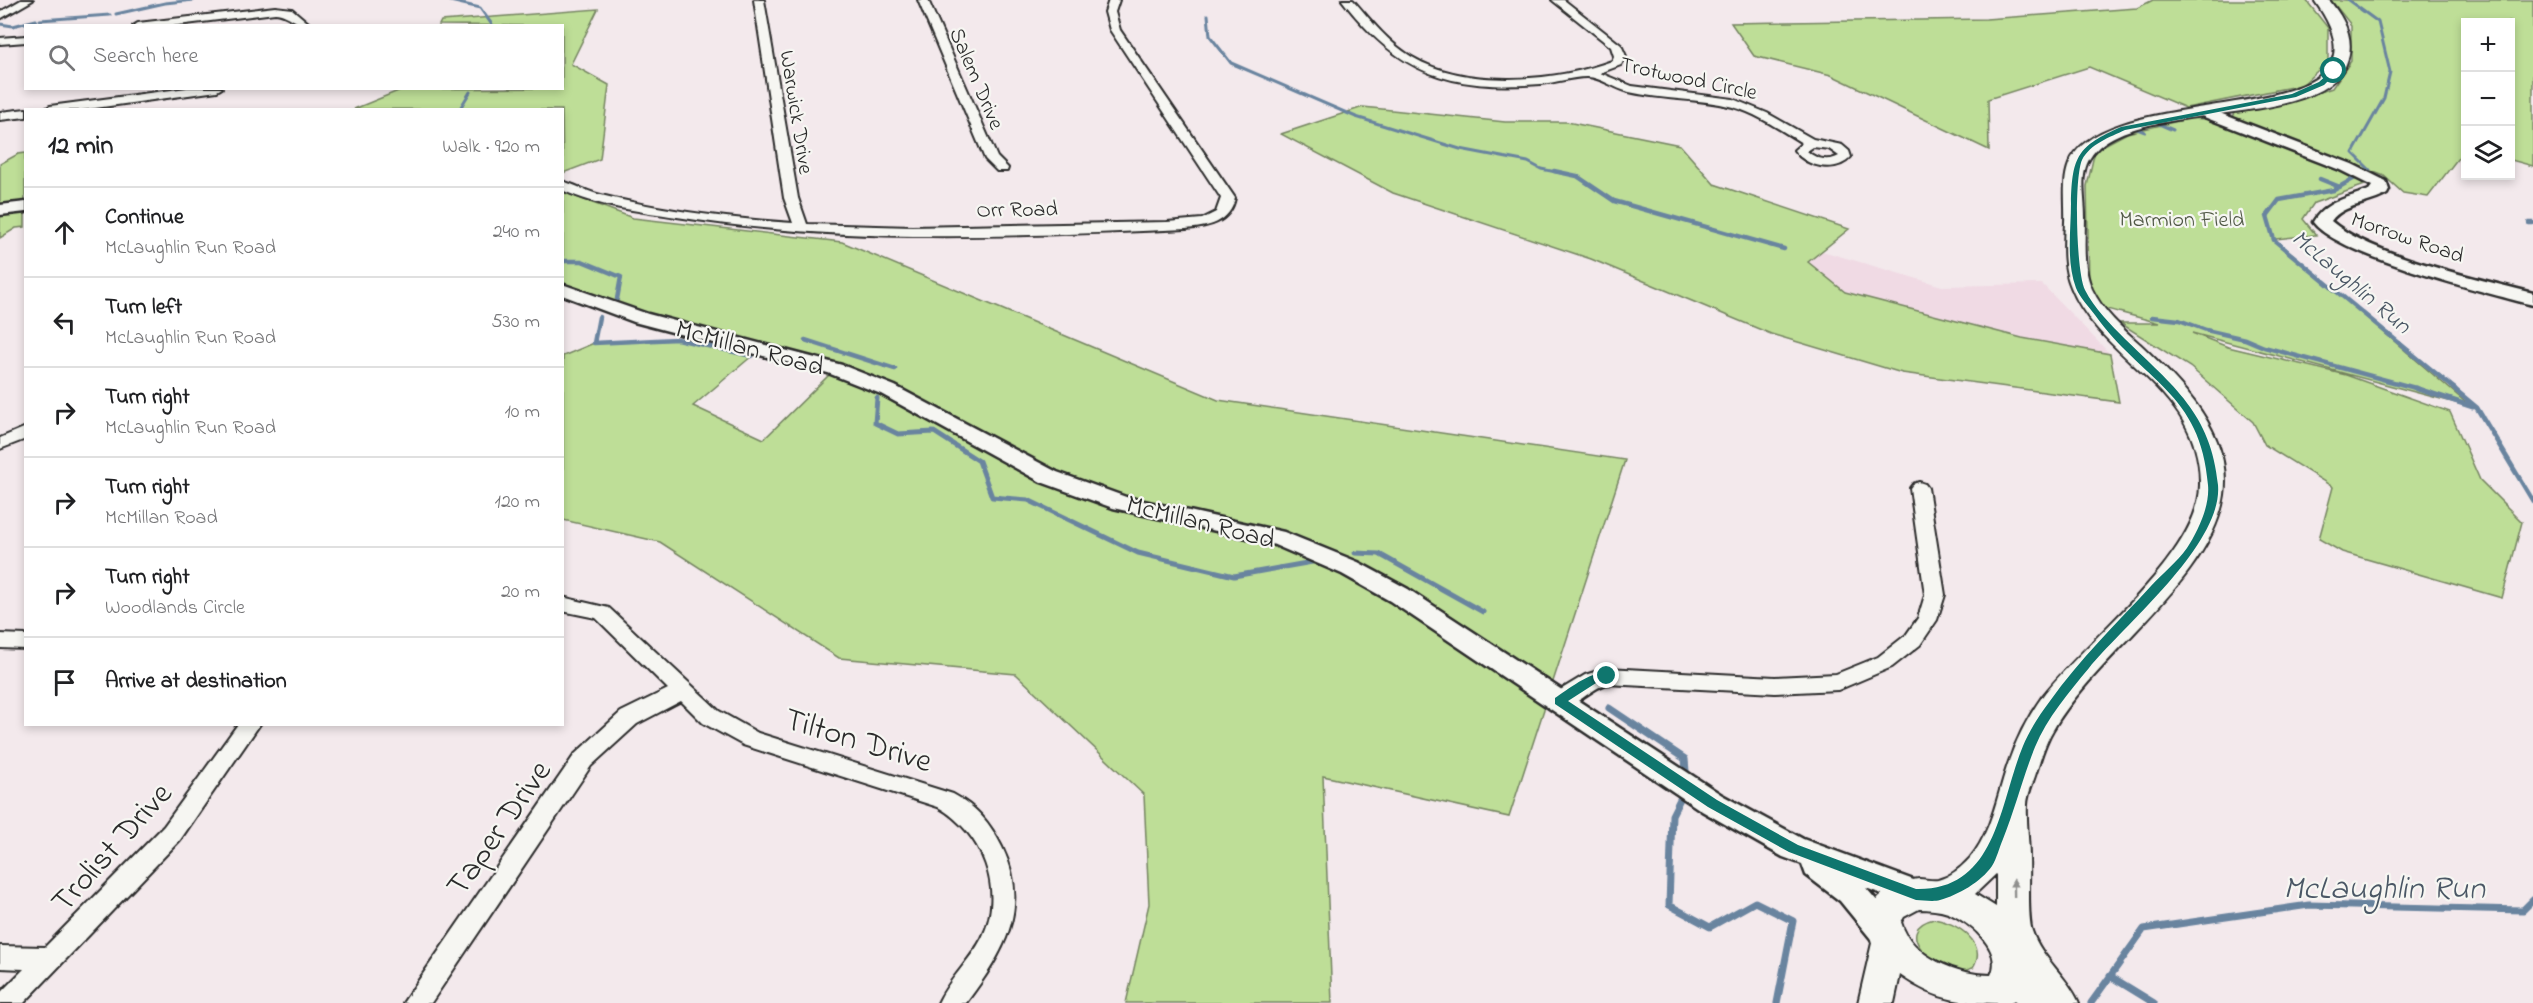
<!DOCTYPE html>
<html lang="en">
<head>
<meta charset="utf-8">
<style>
	:root { --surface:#fff; --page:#f2f2f2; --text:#202124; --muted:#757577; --line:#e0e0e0 }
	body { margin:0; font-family:"Indie Flower",sans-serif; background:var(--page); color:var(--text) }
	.controls { position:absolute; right:18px; top:18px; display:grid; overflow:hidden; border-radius:0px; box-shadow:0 3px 9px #0003 }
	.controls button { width:54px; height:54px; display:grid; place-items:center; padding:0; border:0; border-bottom:2px solid var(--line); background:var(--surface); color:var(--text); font:30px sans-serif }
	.stop { position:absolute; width:18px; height:18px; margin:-14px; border:4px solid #0f766e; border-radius:50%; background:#fff }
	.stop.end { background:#0f766e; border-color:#fff; box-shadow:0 2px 6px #0008 }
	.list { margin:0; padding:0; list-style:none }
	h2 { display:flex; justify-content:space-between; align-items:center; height:78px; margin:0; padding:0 24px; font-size:26px }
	h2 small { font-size:20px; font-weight:400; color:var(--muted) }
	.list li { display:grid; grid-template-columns:39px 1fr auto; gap:18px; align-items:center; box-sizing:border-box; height:90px; padding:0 24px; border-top:2px solid var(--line) }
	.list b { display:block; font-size:22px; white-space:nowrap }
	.list p { margin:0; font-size:20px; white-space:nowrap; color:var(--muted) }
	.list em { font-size:20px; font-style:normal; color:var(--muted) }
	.icon { flex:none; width:33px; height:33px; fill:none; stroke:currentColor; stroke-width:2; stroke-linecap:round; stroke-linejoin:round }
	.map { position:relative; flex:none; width:2533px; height:1003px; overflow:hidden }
	.search { position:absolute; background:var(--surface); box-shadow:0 3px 9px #0003; left:24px; top:24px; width:540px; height:66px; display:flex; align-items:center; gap:15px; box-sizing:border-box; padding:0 21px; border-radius:0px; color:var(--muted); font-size:22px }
	.panel { position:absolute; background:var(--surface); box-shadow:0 3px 9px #0003; left:24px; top:108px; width:540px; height:618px; border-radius:0px }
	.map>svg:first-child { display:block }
	.built { fill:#f0dae4 }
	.green { fill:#bede97; stroke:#748461; stroke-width:1.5 }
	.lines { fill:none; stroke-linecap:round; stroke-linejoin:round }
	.stream-far3 { stroke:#69849f; stroke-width:3 }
	.stream-far2 { stroke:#69849f; stroke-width:4.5 }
	.stream-far1 { stroke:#69849f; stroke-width:5 }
	.stream { stroke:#69849f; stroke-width:7 }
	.minor-casing { stroke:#2b2b2b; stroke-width:4 }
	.tertiary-casing { stroke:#2b2b2b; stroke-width:5 }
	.secondary-casing { stroke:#2b2b2b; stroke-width:4 }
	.minor { fill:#f6f6f2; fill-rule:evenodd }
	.tertiary { fill:#f6f6f2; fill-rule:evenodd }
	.secondary { fill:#f6f6f2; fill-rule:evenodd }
	.oneway { fill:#90908e }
	.route { fill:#0f766e }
	.labels { text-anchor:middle; stroke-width:4.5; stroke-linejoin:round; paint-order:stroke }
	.far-street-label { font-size:22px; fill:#2b2b2b; stroke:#f6f6f2 }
	.far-park-label { font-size:22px; fill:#505846; stroke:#f6f6f2 }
	.far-water-label { font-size:24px; font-style:italic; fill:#4a5765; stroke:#f6f6f2 }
	.street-label { font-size:27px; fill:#2b2b2b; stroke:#f6f6f2 }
	.near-street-label { font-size:33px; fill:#2b2b2b; stroke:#f6f6f2 }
	.near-water-label { font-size:33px; font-style:italic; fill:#4a5765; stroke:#f6f6f2 }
</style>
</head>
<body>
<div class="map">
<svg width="2533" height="1003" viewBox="0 0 2533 1003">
	<rect width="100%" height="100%" fill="#f3e9ec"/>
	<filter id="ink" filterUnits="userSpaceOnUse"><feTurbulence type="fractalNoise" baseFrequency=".0167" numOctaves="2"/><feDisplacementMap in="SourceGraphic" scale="12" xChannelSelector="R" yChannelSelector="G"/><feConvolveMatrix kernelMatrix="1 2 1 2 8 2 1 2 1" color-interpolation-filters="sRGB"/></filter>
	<g filter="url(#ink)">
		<path class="built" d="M1822 251 1942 286 2042 284 2110 354 2022 338 1845 292 1807 262Z"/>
		<path class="green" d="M2153 0H2306L2328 28V61L2302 85 2186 108 2089 67 1988 99 1989 150 1831 75 1754 56 1731 23 1986 19 2137 8Z
			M2331 0H2533V166L2511 160 2510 22H2466L2465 149 2428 197 2403 193 2384 176 2232 118 2237 110 2299 99 2332 88 2351 61V25Z
			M598 9 571 64 609 85 600 159 563 173 562 110 354 109 403 89 562 88V26L439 25 441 21Z
			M1363 107 1505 122H1567L1680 145 1714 184 1849 229 1808 262 1845 292 2022 338 2110 354 2119 402 1902 373 1771 334 1591 259 1393 193 1281 134Z
			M2191 118 2217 120 2339 166 2365 185 2314 203 2303 219 2316 235 2275 239 2471 407 2192 333 2228 347 2346 375 2450 412 2480 480 2522 522 2502 598 2342 552 2319 539 2333 487 2265 445 2253 422 2190 367 2120 323H2159L2104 308 2089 283 2087 186 2095 150 2127 133Z
			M25 153V227L16 228 0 238V164L18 154Z
			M563 192 633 218 842 242 1218 400 1625 460 1509 817 1323 776 1332 1003H1126L1149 904 1144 795 1016 674 839 658 660 542 563 520V356L594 343 677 339 752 356 693 406 764 439 834 370 582 296 563 285Z
			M1934 919C1956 922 1989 943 1973 968 1969 969 1964 971 1959 971 1934 971 1891 929 1934 919Z"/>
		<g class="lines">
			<path class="stream-far3" d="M446 0 480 8 493 26
				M2348 0 2378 22 2390 72 2384 98 2353 153 2370 170 2365 173
				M116 14 165 3 194 0
				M1208 15 1210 36 1231 63 1356 117 1460 149 1528 162 1541 169 1561 173
				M40 20 110 15
				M0 24 13 26 36 20
				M459 110 470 92
				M2159 124 2173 130
				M2137 129 2145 132"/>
			<path class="stream-far2" d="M1554 171 1577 176 1614 201 1784 249
				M2367 171 2334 190 2279 200 2267 216 2274 240 2455 389
				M2320 179 2340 187
				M2529 223H2533
				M562 261H582L621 277 617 299
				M599 317 594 343 677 339 752 356
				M2152 317 2179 320 2206 330 2245 339 2264 347 2419 389
				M805 340 895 369"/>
			<path class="stream-far1" d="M2415 388 2473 407
				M2453 388 2477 408 2533 501
				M877 398 875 423 898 434 934 432 979 461 992 497 1028 500 1138 553 1234 576 1318 561
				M1355 553 1379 554 1483 612"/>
			<path class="stream" d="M1609 708 1685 759 1686 771
				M1680 799 1672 815 1669 905 1710 927 1755 902 1793 921 1777 1003
				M2110 976 2154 1003
				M2091 1003 2144 929 2309 905 2523 910 2533 900"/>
			<g class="minor-casing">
				<path id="minor" d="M21 0H33L0 19V12Z
					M754 0H764L798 198 807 224 912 227 1167 222 1202 219 1216 212 1221 198 1110 30 1105 12 1109 0H1119L1115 12 1120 30 1235 198C1230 223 1208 227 1186 229 1017 237 845 244 677 217 639 211 598 207 562 190V181C576 185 588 192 601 195 660 210 732 219 793 223L784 198Z
					M918 0H928L997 157 1008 168 1007 171H997L985 159Z
					M1342 0H1353C1371 20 1388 43 1412 57 1466 89 1555 82 1612 61L1614 56 1611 47 1552 0H1564L1621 45 1626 56 1621 65 1600 73 1632 86 1733 99 1767 113 1813 139 1842 145 1849 151 1851 157C1836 174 1806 167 1794 150L1802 143C1780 130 1758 114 1733 107 1699 98 1663 100 1629 92 1615 89 1599 76 1586 77 1571 77 1556 83 1541 84 1449 91 1399 74 1342 0ZM1813 147 1829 149 1839 156C1827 162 1816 159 1807 151Z
					M275 7 292 9 312 26C296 26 290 14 275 13L170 26H133L138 23Z
					M26 36V42L0 44V38Z
					M187 88H222L217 91 81 110H44L50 106Z
					M26 109V117L0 120V112Z
					M26 427V439L0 449V438Z
					M1919 482 1925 484 1928 488 1945 595 1937 620 1920 645 1892 667 1838 690 1775 693 1607 684C1589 689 1571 713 1552 707L1548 701 1552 695 1585 675 1607 668 1775 677 1836 674 1878 657 1906 635 1918 618 1925 595 1910 488 1913 484Z
					M562 597 609 608 719 711 758 733 953 794C977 807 990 823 1002 847 1032 908 1003 954 966 1003H938C949 979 970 961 982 938 1006 890 982 832 938 807L743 745 703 723 681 701 637 724 591 766 431 1003H403L575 754 621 712 668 689 596 618 562 611Z
					M0 634 26 635V649L0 648Z
					M238 724H260L180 840 24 1003H0V993L24 969 0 968V946L45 947 164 826Z"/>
			</g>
			<g class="tertiary-casing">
				<path id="tertiary" d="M2204 107 2352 164 2386 181 2389 190 2387 194C2370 205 2344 203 2331 221 2371 256 2480 279 2533 293V305C2488 293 2338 256 2313 222 2325 201 2348 198 2369 190L2372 186 2340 170 2199 115 2196 112Z
					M26 202V212L0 215V205Z
					M562 284 648 314 842 365 895 386 1057 472 1126 497 1284 532 1358 562 1408 589 1722 795 1803 839 1927 885 1931 894 1927 903 1916 907 1866 888 1893 919 1897 929 1893 939 1882 942 1871 939 1840 901 1806 875 1802 864 1783 857 1702 811 1390 601 1342 574 1270 543 1113 508 1041 482 881 394 828 373 634 322 562 295Z
					M2011 956C2029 963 2043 985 2051 1003H2016L1995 970 2000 960Z"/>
			</g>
			<g class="secondary-casing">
				<path id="secondary" d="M2314 0H2329C2341 15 2353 33 2349 54 2334 137 2128 93 2090 158 2079 175 2085 198 2085 217 2085 242 2082 266 2092 289 2103 312 2122 328 2140 344 2181 383 2233 433 2224 495 2212 580 2096 655 2053 730 2045 743 2041 758 2036 773 2033 783 2027 795 2027 805 2026 821 2029 841 2029 858 2030 876 2027 916 2032 931 2041 958 2068 977 2079 1003H2039L2024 984 2018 996 2011 1003C1963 1003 1940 1003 1900 975L1894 1003H1858L1872 943 1866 922C1869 914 1873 905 1878 898 1885 890 1907 880 1919 879 1925 879 1932 881 1938 880 1950 877 1962 867 1970 858 1991 833 1997 797 2007 767 2015 742 2027 718 2042 697 2084 641 2200 556 2200 485 2202 388 2101 362 2071 287 2062 266 2064 244 2065 222 2066 203 2062 182 2069 164 2103 74 2417 140 2314 0ZM1996 874V907L1975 894ZM1919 909C1929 909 1939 910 1948 913 1969 922 2004 949 1991 975 1958 975 1911 957 1901 922L1904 917Z"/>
			</g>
			<use href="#minor" class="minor"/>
			<use href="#tertiary" class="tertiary"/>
			<use href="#secondary" class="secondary"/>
		</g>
		<defs><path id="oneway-solid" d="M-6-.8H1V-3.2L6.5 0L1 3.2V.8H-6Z" transform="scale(1.5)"/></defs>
		<use class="oneway" href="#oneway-solid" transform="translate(2014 888) rotate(-91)"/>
	</g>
	<path class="route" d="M2332 70 2338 71 2324 85 2296 97 2125 130C2110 137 2090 144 2082 160 2074 178 2076 272 2085 290 2094 308 2111 325 2125 339 2173 386 2211 413 2218 485 2223 544 2125 624 2089 668 2069 692 2047 718 2035 747 2023 777 2015 809 2003 839 1999 848 1997 858 1992 866 1981 882 1958 895 1940 900 1933 902 1923 900 1916 900L1789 852 1708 807 1555 704V698C1570 688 1593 669 1611 673V679L1596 683 1568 701 1717 800 1798 845 1916 889C1997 891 1999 804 2023 746 2029 731 2040 714 2050 701 2079 660 2117 623 2151 586 2162 574 2177 562 2187 548 2198 531 2210 506 2208 485 2201 392 2142 381 2095 315 2089 307 2080 298 2076 288 2066 261 2071 230 2071 203 2072 156 2078 146 2121 127L2292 94 2319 82Z"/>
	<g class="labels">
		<g class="far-street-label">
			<text transform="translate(1689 77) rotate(12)" y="8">Trotwood Circle</text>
			<text transform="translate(978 78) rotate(67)" y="8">Salem Drive</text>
			<text transform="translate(798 112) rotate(81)" y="8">Warwick Drive</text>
			<text transform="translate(1017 208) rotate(-1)" y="8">Orr Road</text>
			<text transform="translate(2408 236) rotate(19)" y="8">Morrow Road</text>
		</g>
		<g class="far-park-label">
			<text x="2182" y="226">Marmion Field</text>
		</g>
		<g class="far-water-label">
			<text transform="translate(2352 281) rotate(40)" y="8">McLaughlin Run</text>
		</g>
		<g class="street-label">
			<text transform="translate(750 347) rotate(15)" y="9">McMillan Road</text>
			<text transform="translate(1201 521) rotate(14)" y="9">McMillan Road</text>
		</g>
		<g class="near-street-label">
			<text transform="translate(859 738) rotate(17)" y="12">Tilton Drive</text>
			<text transform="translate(497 827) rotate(-55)" y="12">Taper Drive</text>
			<text transform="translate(110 846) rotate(-48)" y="12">Trolist Drive</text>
		</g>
		<g class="near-water-label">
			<text x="2384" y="898">McLaughlin Run</text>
		</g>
	</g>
</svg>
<div class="controls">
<button>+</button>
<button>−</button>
<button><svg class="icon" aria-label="layers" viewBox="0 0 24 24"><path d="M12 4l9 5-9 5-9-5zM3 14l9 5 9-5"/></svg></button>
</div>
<div class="stop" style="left:2334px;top:71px"></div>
<div class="stop end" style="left:1607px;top:676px"></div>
<div class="search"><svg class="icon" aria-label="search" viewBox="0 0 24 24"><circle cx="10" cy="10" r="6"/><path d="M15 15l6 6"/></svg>Search here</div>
<section class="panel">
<h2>12 min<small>Walk · 920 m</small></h2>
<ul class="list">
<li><svg class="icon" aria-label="ahead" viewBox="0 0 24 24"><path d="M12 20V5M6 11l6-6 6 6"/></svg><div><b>Continue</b><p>McLaughlin Run Road</p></div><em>240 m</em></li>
<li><svg class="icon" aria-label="left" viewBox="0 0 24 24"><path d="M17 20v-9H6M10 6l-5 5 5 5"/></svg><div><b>Turn left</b><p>McLaughlin Run Road</p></div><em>530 m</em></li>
<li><svg class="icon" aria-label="right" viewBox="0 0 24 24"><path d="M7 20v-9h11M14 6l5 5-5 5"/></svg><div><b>Turn right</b><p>McLaughlin Run Road</p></div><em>10 m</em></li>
<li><svg class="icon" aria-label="right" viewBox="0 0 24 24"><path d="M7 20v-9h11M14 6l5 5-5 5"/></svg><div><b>Turn right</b><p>McMillan Road</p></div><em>120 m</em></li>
<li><svg class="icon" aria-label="right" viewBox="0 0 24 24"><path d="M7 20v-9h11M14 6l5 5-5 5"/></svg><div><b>Turn right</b><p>Woodlands Circle</p></div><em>20 m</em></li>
<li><svg class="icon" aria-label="arrive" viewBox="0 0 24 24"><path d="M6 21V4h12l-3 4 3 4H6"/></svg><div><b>Arrive at destination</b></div></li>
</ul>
</section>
</div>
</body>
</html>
